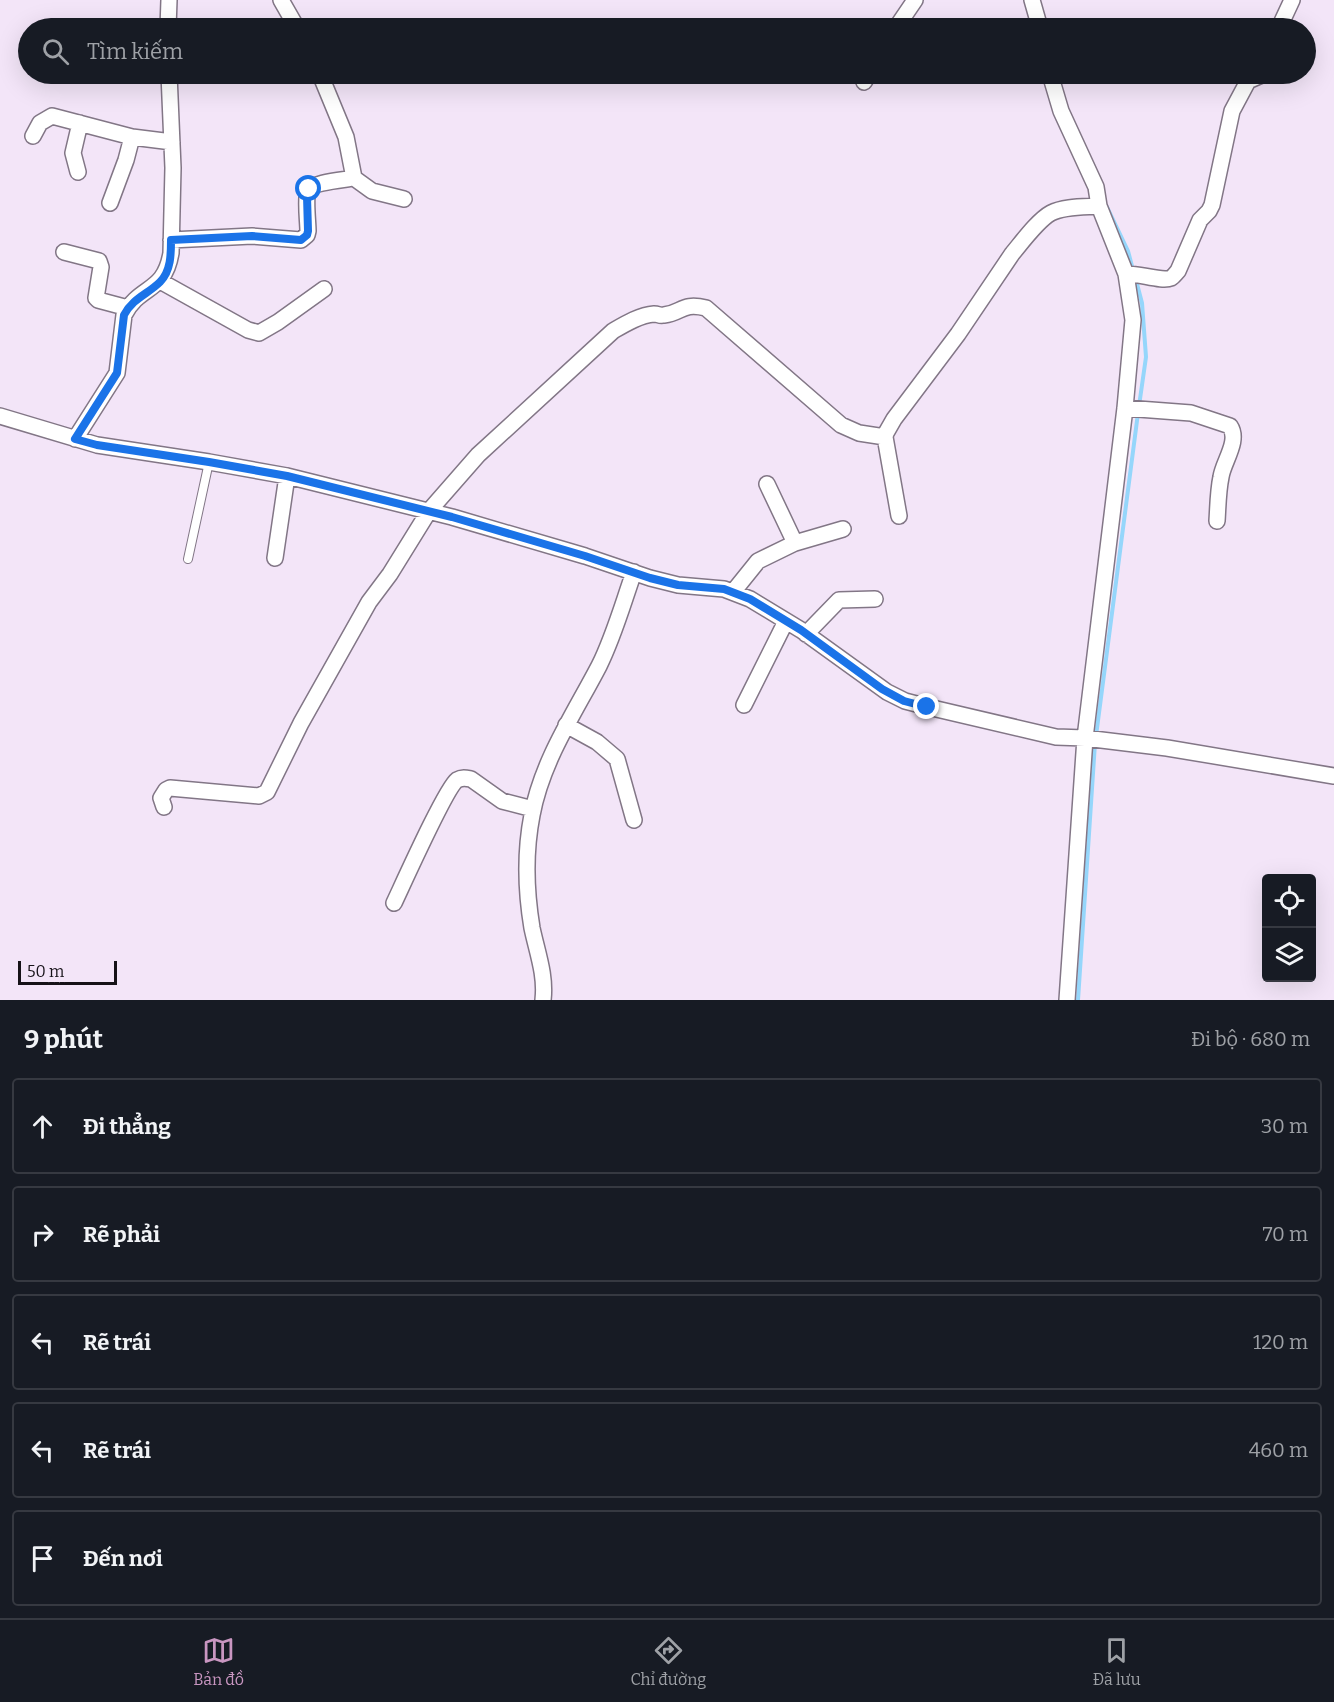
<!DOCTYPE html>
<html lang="vi">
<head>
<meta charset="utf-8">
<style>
	:root { --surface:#171b24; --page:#242831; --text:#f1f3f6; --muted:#9ea1a6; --line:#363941; --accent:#c996c1 }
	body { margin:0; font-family:Bitter,serif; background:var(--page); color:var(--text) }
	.controls { position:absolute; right:18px; bottom:18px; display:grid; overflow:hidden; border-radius:6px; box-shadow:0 6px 24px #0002 }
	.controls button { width:54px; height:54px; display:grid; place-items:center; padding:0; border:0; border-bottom:2px solid var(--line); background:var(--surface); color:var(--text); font:30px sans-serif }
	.scale { position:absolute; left:18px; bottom:15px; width:99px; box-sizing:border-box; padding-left:6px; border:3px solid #161218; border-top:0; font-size:16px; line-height:21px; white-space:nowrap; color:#161218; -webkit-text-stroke:4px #f3e5f8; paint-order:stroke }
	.stop { position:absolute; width:18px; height:18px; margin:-14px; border:4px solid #1a73e8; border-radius:50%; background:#fff }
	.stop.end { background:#1a73e8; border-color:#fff; box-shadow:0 2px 6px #0008 }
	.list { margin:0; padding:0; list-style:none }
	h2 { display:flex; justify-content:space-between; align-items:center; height:78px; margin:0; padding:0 24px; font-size:26px }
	h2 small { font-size:20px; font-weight:400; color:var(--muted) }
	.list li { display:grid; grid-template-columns:39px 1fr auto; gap:18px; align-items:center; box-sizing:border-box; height:96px; margin:0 12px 12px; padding:0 12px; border:2px solid var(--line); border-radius:6px }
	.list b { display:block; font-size:22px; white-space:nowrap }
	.list em { font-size:20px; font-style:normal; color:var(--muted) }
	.icon { flex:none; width:33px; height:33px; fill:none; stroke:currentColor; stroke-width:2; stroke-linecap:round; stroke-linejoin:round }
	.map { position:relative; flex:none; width:1334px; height:1000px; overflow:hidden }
	.search { position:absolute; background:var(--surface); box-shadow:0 6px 24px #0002; left:18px; right:18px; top:18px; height:66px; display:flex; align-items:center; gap:15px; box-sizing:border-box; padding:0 21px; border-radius:33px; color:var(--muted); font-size:22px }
	.sheet { height:618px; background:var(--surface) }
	nav { display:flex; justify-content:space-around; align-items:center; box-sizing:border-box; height:84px; border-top:2px solid var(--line); background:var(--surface); font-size:16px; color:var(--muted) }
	nav a { display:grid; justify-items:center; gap:3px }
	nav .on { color:var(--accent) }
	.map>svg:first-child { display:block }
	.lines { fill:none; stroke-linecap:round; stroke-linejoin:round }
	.stream { stroke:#95d6fb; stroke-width:4 }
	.lane-casing { stroke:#827686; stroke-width:10 }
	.street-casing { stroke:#827686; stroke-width:18 }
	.lane { stroke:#fff; stroke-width:8 }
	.street { stroke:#fff; stroke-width:15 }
	.route { stroke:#1a73e8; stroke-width:8 }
</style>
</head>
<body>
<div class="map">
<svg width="1334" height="1000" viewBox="0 0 1334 1000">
	<rect width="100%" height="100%" fill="#f3e5f8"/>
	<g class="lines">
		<path class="stream" d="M1107 207 1128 251 1133 270
			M1136 280 1142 303 1146 357 1139 406
			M1096 736 1138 413
			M1078 1000 1095 743"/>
		<g class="lane-casing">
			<path id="lane" d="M188 559 209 462"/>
		</g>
		<g class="street-casing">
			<path id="street" d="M281 0 297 28
				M1032 0 1040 28
				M168 28 169 0
				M896 28 915 0
				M1279 28 1292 0
				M320 74 346 137 354 178
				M1050 74 1061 111 1096 187 1099 206 1126 274 1133 320 1125 408 1085 738 1067 1000
				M864 82 869 74
				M33 136 40 123 52 116 132 137 172 142
				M78 172 73 153 80 123
				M110 203 126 160 132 137
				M171 240 252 236 301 240 307 235 308 231C308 222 305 199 308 191 312 182 344 180 354 178L372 191 404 199
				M64 252 99 261 101 267 96 298 98 300 128 308
				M1126 274C1138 273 1162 282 1171 278 1173 277 1176 273 1178 271L1200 220 1209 211 1212 205 1232 111 1248 81 1264 74
				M160 281 248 330 259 333 278 322 324 289
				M1125 408 1191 413 1230 426C1240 441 1223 462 1221 477 1218 491 1218 506 1217 521
				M0 416 97 445 209 462 287 476 452 517 585 556 650 578 678 585 724 589 750 599 801 630 887 692 905 701 928 707 1056 737 1085 738 1167 748 1334 776
				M75 439 117 373 124 315C140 284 164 294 171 253L173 168 169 74
				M767 484 795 543
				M899 516 885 437 886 433 894 419 958 334 1012 254C1022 242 1038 220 1051 213 1064 206 1085 207 1099 206
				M275 558 287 476
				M733 592 758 561 795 543 843 529
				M806 634 839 600 875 599
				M744 705 786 621
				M566 725 597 742 617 759 634 820
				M164 807 161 798 166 790 170 788 259 796 267 792 301 723 369 602 390 574 429 511 478 455 613 331C625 324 640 315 654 314 659 314 659 316 664 315 682 313 682 302 706 308L841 425 859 433 885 437
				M394 903C403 884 446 788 457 780 462 777 466 778 471 779L502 801 533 809
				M543 1000C546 975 537 952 532 928 526 892 525 851 532 815 542 761 574 714 599 666 614 636 623 603 634 572"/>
		</g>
		<use href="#lane" class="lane"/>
		<use href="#street" class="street"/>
	</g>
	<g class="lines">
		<path class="route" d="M309 189 307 196 308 231 307 235 301 240 252 236 171 240C171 254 171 271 160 282 148 294 133 298 124 315L117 373 75 439 97 445 209 462 287 476 452 517 585 556 650 578 678 585 724 589 750 599 801 630 882 689 904 701 927 707"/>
	</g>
</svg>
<div class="controls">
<button><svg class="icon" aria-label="locate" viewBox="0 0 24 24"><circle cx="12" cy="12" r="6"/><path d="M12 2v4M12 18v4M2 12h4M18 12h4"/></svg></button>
<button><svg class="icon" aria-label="layers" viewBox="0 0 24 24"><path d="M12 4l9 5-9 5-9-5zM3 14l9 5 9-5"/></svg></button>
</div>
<div class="scale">50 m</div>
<div class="stop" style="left:309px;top:189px"></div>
<div class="stop end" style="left:927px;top:707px"></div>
<div class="search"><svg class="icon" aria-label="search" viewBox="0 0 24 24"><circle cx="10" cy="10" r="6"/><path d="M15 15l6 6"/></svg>Tìm kiếm</div>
</div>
<section class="sheet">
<h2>9 phút<small>Đi bộ · 680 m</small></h2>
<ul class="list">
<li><svg class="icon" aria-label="ahead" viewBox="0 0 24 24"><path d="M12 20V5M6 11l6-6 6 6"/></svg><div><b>Đi thẳng</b></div><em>30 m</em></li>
<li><svg class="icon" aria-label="right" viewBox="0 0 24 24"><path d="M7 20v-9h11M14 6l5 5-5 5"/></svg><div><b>Rẽ phải</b></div><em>70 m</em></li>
<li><svg class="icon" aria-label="left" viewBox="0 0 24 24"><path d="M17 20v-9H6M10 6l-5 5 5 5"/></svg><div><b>Rẽ trái</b></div><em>120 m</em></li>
<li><svg class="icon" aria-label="left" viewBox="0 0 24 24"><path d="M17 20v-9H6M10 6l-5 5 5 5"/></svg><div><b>Rẽ trái</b></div><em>460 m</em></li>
<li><svg class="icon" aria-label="arrive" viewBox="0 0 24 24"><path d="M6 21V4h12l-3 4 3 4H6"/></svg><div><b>Đến nơi</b></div></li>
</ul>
</section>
<nav>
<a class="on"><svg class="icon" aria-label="map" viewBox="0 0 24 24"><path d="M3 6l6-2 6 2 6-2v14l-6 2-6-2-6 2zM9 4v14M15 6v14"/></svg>Bản đồ</a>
<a><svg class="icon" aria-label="directions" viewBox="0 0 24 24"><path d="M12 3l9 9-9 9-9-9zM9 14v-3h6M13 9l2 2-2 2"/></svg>Chỉ đường</a>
<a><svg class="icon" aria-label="saved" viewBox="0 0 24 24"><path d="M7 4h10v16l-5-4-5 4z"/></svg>Đã lưu</a>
</nav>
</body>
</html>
